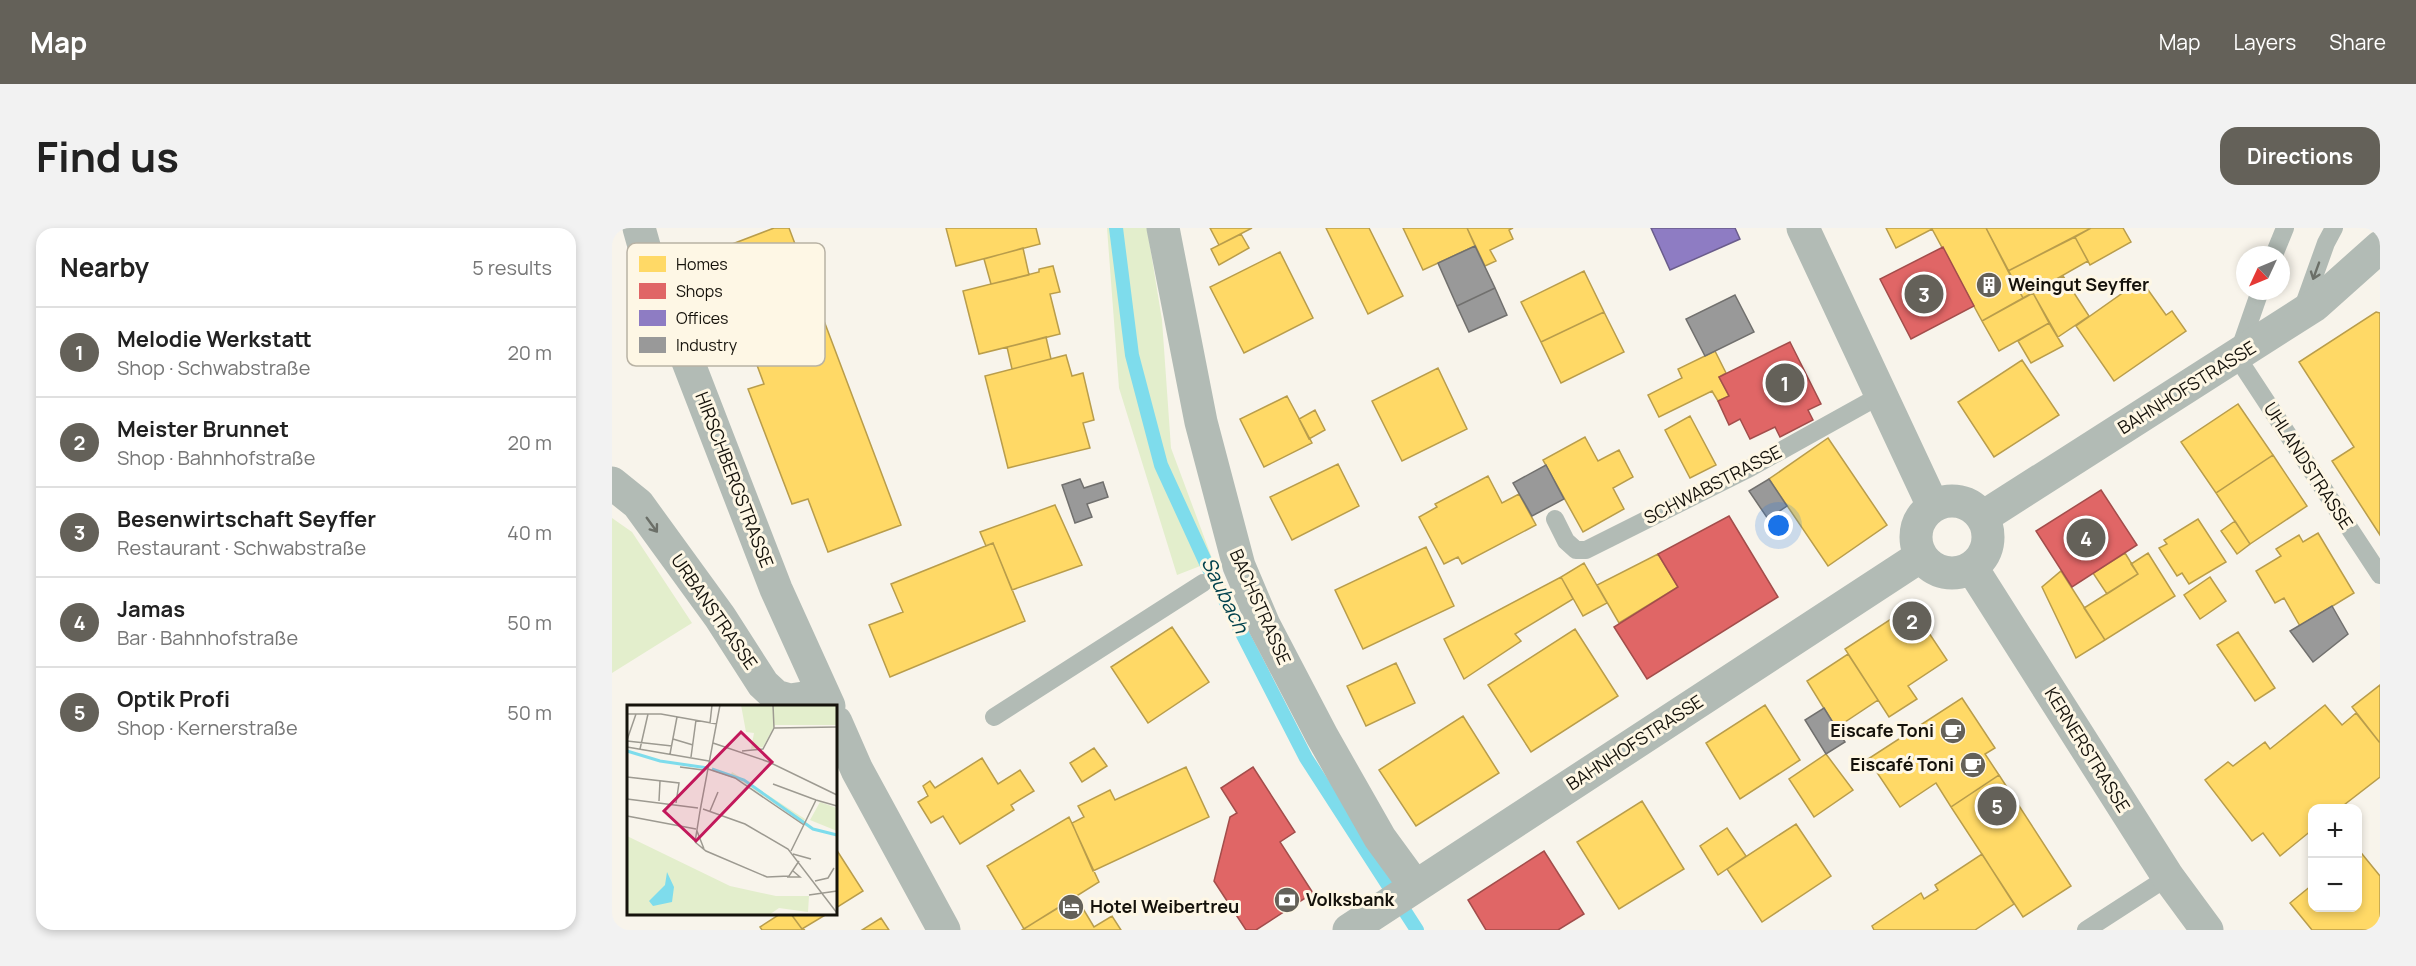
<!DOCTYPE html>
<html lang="en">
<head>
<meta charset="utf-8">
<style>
	:root { --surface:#fff; --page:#f2f2f2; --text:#222; --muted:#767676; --line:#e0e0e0; --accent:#646159 }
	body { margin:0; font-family:Manrope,sans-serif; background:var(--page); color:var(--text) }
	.controls { position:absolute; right:18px; bottom:18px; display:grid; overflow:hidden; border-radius:12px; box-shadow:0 3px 9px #0003 }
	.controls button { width:54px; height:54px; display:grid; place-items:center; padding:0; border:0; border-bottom:2px solid var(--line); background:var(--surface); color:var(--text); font:30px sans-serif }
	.compass { position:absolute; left:1624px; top:18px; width:54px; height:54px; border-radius:50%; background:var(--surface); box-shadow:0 3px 9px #0003; rotate:226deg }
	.you { position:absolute; left:1167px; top:298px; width:21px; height:21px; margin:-15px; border:4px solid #fff; border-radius:50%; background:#1a73e8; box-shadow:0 0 0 9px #1a73e833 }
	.badge { display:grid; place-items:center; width:39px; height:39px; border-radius:50%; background:var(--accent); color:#fff; font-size:20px; font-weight:700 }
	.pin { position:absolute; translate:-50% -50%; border:3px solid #fff; box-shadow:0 2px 6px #0006 }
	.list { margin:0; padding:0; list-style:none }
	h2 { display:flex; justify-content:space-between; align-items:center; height:78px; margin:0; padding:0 24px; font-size:26px }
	h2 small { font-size:20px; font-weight:400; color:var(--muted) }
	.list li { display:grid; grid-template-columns:39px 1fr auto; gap:18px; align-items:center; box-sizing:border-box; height:90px; padding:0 24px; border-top:2px solid var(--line) }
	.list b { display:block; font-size:22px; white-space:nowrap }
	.list p { margin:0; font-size:20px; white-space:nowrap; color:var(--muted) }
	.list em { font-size:20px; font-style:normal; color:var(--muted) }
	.map { position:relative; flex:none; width:1768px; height:702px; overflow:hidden; border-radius:18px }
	header { display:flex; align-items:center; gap:36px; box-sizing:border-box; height:84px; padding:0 30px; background:var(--accent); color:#fff }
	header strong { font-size:28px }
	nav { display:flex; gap:33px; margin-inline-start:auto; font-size:21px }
	.intro { display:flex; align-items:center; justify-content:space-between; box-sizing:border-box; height:144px; padding:0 36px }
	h1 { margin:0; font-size:42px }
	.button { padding:15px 27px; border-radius:18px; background:var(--accent); color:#fff; font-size:21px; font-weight:700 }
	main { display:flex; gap:36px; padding:0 36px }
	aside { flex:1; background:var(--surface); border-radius:18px; box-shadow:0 3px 9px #0003 }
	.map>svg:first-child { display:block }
	.green { fill:#e3eecc }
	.homes { fill:#ffd966; stroke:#b99d4b; stroke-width:1.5 }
	.shops { fill:#e06666; stroke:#a34d4b; stroke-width:1.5 }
	.offices { fill:#8e7cc3; stroke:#6a5c8c; stroke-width:1.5 }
	.industry { fill:#999; stroke:#71706e; stroke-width:1.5 }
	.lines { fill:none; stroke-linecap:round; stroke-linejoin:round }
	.stream { stroke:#7edcec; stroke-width:14 }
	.lane { stroke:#b2bbb5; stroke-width:18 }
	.street { stroke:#b2bbb5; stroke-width:33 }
	.oneway { stroke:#6b6f68 }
	.labels { text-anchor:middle; stroke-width:6; stroke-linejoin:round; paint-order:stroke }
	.poi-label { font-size:18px; font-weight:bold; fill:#15120b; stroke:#fef7e5; text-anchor:start }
	.street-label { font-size:18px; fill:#15120b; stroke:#fef7e5 }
	.water-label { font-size:20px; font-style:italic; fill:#00414c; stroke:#fef7e5 }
	.inset-river { fill:none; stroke:#7edcec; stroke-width:3 }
	.inset-road { fill:none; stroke:#9d9a91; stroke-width:1.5 }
	.view { fill:#c2185b; fill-opacity:0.15; stroke:#c2185b; stroke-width:3 }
	.inset-edge { fill:none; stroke:#15120b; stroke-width:3 }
	.key { fill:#fef7e5; stroke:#b8b2a4; stroke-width:1.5 }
	.key-label { font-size:16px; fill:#15120b }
</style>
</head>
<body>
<header>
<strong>Map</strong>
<nav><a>Map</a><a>Layers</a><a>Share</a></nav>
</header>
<div class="intro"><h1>Find us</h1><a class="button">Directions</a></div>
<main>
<aside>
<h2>Nearby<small>5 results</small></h2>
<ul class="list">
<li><span class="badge">1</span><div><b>Melodie Werkstatt</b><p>Shop · Schwabstraße</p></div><em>20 m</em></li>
<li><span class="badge">2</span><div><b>Meister Brunnet</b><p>Shop · Bahnhofstraße</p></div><em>20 m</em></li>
<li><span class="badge">3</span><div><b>Besenwirtschaft Seyffer</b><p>Restaurant · Schwabstraße</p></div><em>40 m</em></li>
<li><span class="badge">4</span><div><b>Jamas</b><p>Bar · Bahnhofstraße</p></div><em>50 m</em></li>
<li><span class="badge">5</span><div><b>Optik Profi</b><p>Shop · Kernerstraße</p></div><em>50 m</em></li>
</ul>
</aside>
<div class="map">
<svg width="1768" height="702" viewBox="0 0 1768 702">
	<rect width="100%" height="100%" fill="#f8f4eb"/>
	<path class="green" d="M495 0H535L550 92 559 220 601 333 565 347 507 160Z
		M0 290 20 304 80 395 0 445Z"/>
	<path class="homes" d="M162 0H177L289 297 216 324 196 271 180 276 136 161 152 156 121 73 113 76 94 26Z
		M334 0H424L428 16 344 38Z
		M598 0H640L607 17Z
		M714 0H757L791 68 756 86Z
		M791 0H855L863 18 811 42Z
		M855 0H901L897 2 901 11 878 22 884 33 873 38Z
		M1274 0H1374L1411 70 1370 93 1320 1 1284 20Z
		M1374 0H1479L1396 43Z
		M1479 0H1511L1519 14 1478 37 1463 9Z
		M629 6 637 20 607 37 599 21Z
		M1463 9 1476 33 1411 70 1396 43Z
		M411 20 417 47 379 56 372 31Z
		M668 24 701 90 632 125 598 59Z
		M441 38 448 64 438 66 448 106 367 126 351 63 427 44V41Z
		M972 43 992 84 929 114 909 74Z
		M1451 48 1477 88 1446 109 1421 65Z
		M1529 52 1554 87 1560 83 1574 103 1502 153 1464 98Z
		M1421 65 1437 95 1387 123 1370 93Z
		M992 84 1012 124 949 155 929 114Z
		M1764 84 1768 85V307L1720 233 1742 219 1687 134Z
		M1437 95 1451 118 1419 135 1406 113Z
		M434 109 439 131 400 141 395 119Z
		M1103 123 1114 145 1107 149 1117 168 1106 173 1100 163 1047 189 1036 167 1070 150 1066 141Z
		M454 127 460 148 471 145 482 192 471 195 478 220 396 240 373 148Z
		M1410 132 1447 187 1382 229 1346 174Z
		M826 140 855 201 790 233 760 173Z
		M675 168 700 215 652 239 628 191Z
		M1626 176 1661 227 1604 265 1569 214Z
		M703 182 713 202 697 211 687 191Z
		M1078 188 1104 237 1078 250 1053 202Z
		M973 209 986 233 1007 222 1021 249 1001 260 1012 281 971 304 931 232Z
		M1216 210 1275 297 1216 338 1157 251Z
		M1661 227 1695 278 1638 316 1604 265Z
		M726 236 747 278 680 312 658 269Z
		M876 248 890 275 907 266 924 297 850 336 846 329 832 336 807 289 825 279 823 276Z
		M443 277 470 337 400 362 381 315 374 318 368 304Z
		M1586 291 1614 334 1577 356 1570 345 1565 348 1547 320 1555 316 1552 312Z
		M1623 293 1638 316 1625 326 1609 303Z
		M1706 305 1742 365 1688 398 1672 370 1663 375 1644 343 1669 328 1664 321 1687 307 1691 314Z
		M381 315 413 393 278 449 257 397 291 384 279 356Z
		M814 319 842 378 751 421 723 362Z
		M1513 325 1526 346 1495 366 1481 345Z
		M1536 325 1563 368 1493 412 1472 380 1526 346 1519 336Z
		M1046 326 1066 359 1007 395 985 357Z
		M972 335 995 375 971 388 949 349Z
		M1449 343 1493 412 1464 430 1430 359Z
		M949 349 961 371 903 406 909 413 852 451 832 411Z
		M1598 349 1614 373 1588 391 1572 367Z
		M1299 378 1335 432 1296 458 1305 471 1277 489 1233 421Z
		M560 399 597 454 536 495 499 439Z
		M963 401 1006 468 919 524 876 457Z
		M1626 404 1663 460 1643 473 1605 417Z
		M1236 426 1266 472 1224 500 1195 453Z
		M784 435 803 475 754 498 735 458Z
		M1768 457V515L1740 479Z
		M1350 470 1383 520 1373 526 1387 547 1339 579 1324 555 1288 579 1256 531Z
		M1153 477 1188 532 1128 571 1094 515Z
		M1713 477 1730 497 1744 485 1768 515V549L1728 580H1700V602L1668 628 1651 605 1640 613 1593 552 1616 534 1621 538 1653 514 1658 521Z
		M851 488 887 545 804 598 767 542Z
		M482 520 495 538 470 554 458 535Z
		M1214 526 1241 562 1202 589 1177 551Z
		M370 530 386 556 408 542 422 563 399 577 402 582 348 616 331 588 319 595 306 574 316 568 311 558 318 553 323 560Z
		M574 539 597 589 481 643 460 595 472 589 466 578 498 562 503 572Z
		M1387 547 1459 658 1411 689 1339 579Z
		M1030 573 1072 641 1007 681 965 614Z
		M457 589 487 654 412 701 375 638Z
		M1184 596 1219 648 1150 694 1115 641Z
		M1115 600 1134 628 1106 647 1088 618Z
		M224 621 251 663 224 680Z
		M1746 621 1768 648V696L1760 702H1700L1678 675 1700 657V680H1746Z
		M1370 626 1402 676 1363 702H1262L1260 698 1309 665 1312 671 1326 662 1323 657Z
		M464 669 482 699 500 688 509 702H410Z
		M168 686H179L190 701 193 702H150L148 699Z
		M179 686H215L190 701Z
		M269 690 277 702H250Z"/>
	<path class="shops" d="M1331 19 1362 78 1299 111 1268 51Z
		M1178 114 1209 176 1196 182 1201 192 1168 209 1163 199 1138 211 1128 191 1117 197 1106 173 1117 168 1107 149Z
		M1489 262 1525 317 1460 359 1424 303Z
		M1117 288 1166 369 1035 451 1002 399 1066 359 1046 326Z
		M641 539 683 604 668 614 701 665 644 702H634L602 653 618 589 625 585 609 560Z
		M932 623 972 686 946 702H874L856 672Z"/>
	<path class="offices" d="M1039 0H1123L1128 11 1058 42Z"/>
	<path class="industry" d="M863 18 883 60 845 78 826 35Z
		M883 60 895 87 857 104 845 78Z
		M1123 67 1142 104 1093 128 1074 91Z
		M934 237 952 271 920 288 901 255Z
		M468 251 472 260 491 254 496 269 475 276 480 289 463 295 450 257Z
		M1157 251 1175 278 1156 291 1137 263Z
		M1720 378 1736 406 1701 434 1678 403Z
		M1212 480 1233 514 1214 526 1193 492Z"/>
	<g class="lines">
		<path class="stream" d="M504 0 520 127 549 237 594 335 694 530 805 702"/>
		<path class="lane" d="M1662 27 1673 0
			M1648 63 1625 129 1768 347
			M1690 82 1714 15 1722 0
			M943 291 954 313 964 322H974L1138 240 1269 167
			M382 489 591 355
			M1474 702 1556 649"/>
		<path class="street" d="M27 0 34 25 164 361 217 478
			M551 0 589 194 627 338 652 397 710 508 768 610 803 658
			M1191 0 1321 278
			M0 255 26 276 108 389 151 456 164 468 178 472 212 467
			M1304 309a36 36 0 1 1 72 0a36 36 0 1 1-72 0Z
			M1371 289 1703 77 1768 19
			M1360 340 1556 649 1595 702
			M224 494 245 542 332 702
			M737 702 1309 328"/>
	</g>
	<defs><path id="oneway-shaft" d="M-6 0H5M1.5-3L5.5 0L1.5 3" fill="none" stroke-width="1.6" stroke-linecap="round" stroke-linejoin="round" transform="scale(1.5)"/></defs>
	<g class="oneway">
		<use href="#oneway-shaft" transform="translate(1704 43) rotate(110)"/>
		<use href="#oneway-shaft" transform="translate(40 297) rotate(54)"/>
	</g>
	<defs>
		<g id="building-disc" transform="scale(1.35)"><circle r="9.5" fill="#646159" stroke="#fef7e5"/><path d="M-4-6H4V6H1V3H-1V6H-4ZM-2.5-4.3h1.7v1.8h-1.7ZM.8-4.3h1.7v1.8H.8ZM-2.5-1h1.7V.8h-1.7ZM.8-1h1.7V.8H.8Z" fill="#fff"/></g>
		<g id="cafe-disc" transform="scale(1.35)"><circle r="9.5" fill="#646159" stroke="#fef7e5"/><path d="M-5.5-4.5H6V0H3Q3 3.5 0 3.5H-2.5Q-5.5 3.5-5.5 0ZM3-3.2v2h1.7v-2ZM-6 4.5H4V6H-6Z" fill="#fff"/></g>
		<g id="bank-disc" transform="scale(1.35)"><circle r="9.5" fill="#646159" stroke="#fef7e5"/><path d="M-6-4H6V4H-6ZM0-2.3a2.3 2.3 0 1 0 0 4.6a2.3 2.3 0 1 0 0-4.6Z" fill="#fff"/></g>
		<g id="hotel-disc" transform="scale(1.35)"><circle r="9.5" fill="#646159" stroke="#fef7e5"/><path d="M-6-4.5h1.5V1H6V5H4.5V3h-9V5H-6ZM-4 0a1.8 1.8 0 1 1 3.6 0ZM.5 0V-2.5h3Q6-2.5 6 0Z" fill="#fff"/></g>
	</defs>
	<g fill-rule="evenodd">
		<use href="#building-disc" x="1377" y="57"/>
		<use href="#cafe-disc" x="1341" y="503"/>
		<use href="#cafe-disc" x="1361" y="537"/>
		<use href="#bank-disc" x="675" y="672"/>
		<use href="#hotel-disc" x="459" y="679"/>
	</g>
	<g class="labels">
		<g class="poi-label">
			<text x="1396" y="63">Weingut Seyffer</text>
			<text x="1322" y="509" text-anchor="end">Eiscafe Toni</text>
			<text x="1342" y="543" text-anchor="end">Eiscafé Toni</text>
			<text x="694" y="678">Volksbank</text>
			<text x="478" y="685">Hotel Weibertreu</text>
		</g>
		<g class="street-label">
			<text transform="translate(1575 160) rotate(-32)" y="6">BAHNHOFSTRASSE</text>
			<text transform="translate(1696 238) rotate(57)" y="6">UHLANDSTRASSE</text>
			<text transform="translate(122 252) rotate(69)" y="6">HIRSCHBERGSTRASSE</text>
			<text transform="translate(1101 257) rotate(-27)" y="6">SCHWABSTRASSE</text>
			<text transform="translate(648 379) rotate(66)" y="6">BACHSTRASSE</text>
			<text transform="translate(102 384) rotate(55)" y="6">URBANSTRASSE</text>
			<text transform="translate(1023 515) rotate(-33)" y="6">BAHNHOFSTRASSE</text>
			<text transform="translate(1475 522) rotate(58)" y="6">KERNERSTRASSE</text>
		</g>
		<g class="water-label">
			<text transform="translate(613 367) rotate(64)" y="7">Saubach</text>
		</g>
	</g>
	<g transform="translate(15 477)">
		<rect width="210" height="210" fill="#f8f4eb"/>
		<path d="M114 0H210V20H148L136 42 124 44 127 28 119 27ZM105 67 178 114 176 118 104 69ZM193 97 210 103V126L183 115ZM0 131 103 181 149 191H182L181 207 152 203 142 210H0Z" fill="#e3eecc"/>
		<path d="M40 167 47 182 45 197 26 201 22 196 38 180Z" fill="#7edcec"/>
		<path class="inset-river" d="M0 46 33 56 81 63M85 64 117 75 186 124 210 130"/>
		<path class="inset-road" d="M0 9H34L90 19M83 18 85 0M147 23 210 22M46 34 66 40M0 35 9 9M0 36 45 41M86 38 142 57 210 90M0 42 82 56M13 44 21 9M115 46 136 44 147 23 146 0M43 49 50 12M64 52 69 15M53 62 76 65M81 64 108 73 177 120M0 72 52 78 49 98M146 79 189 95M0 94 71 103M189 95 210 101M32 96 33 76M74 101 73 106 93 0M76 104 118 119 161 144 210 208M83 106 91 87M0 111 69 124M70 126 77 144M68 137 79 146 140 172 162 171 172 156M68 137 73 106M164 146 189 95M166 149 184 154M160 172H173L166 166M188 176 201 173 207 163M182 190 210 186"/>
		<path class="view" d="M114 27 145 57 69 136 37 106Z"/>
		<rect width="210" height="210" class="inset-edge"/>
	</g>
	<rect x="15" y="15" width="198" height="123" rx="9" class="key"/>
	<rect x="27" y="28" width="27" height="16" fill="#ffd966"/>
	<rect x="27" y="55" width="27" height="16" fill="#e06666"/>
	<rect x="27" y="82" width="27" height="16" fill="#8e7cc3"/>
	<rect x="27" y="109" width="27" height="16" fill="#999"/>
	<g class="key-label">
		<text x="64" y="42">Homes</text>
		<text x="64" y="69">Shops</text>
		<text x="64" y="96">Offices</text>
		<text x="64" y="123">Industry</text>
	</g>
</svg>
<div class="controls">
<button>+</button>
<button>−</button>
</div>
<svg class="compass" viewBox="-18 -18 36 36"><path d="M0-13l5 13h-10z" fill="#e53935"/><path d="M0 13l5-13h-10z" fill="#767676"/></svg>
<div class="you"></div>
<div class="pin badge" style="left:1173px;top:155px">1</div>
<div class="pin badge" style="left:1300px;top:393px">2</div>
<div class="pin badge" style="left:1312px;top:66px">3</div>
<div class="pin badge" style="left:1474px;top:310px">4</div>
<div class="pin badge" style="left:1385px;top:578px">5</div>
</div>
</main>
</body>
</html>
